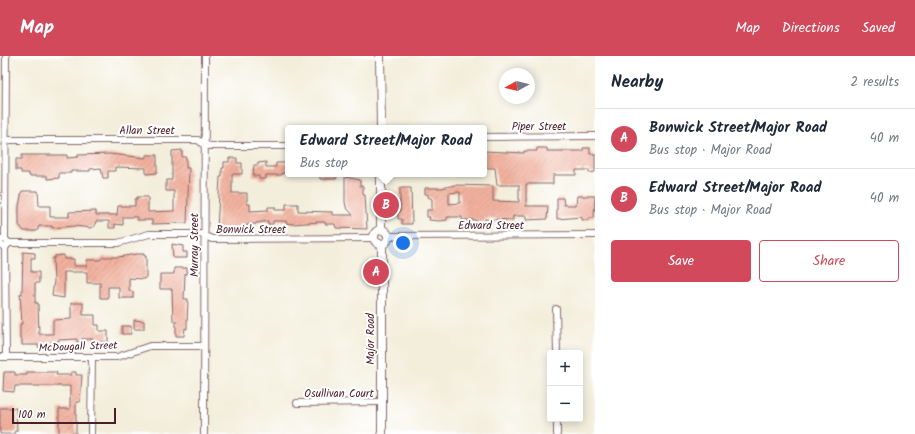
<!DOCTYPE html>
<html lang="en">
<head>
<meta charset="utf-8">
<style>
	:root { --surface:#fff; --page:#f6f6f7; --text:#1f2937; --muted:#747a83; --line:#e0e1e3; --accent:#d1495b }
	body { margin:0; font-family:Kalam,sans-serif; background:var(--page); color:var(--text) }
	.controls { position:absolute; right:12px; bottom:12px; display:grid; overflow:hidden; border-radius:4px; box-shadow:0 2px 10px #0003 }
	.controls button { width:36px; height:36px; display:grid; place-items:center; padding:0; border:0; border-bottom:1px solid var(--line); background:var(--surface); color:var(--text); font:20px sans-serif }
	.compass { position:absolute; left:499px; top:12px; width:36px; height:36px; border-radius:50%; background:var(--surface); box-shadow:0 2px 10px #0003; rotate:262deg }
	.scale { position:absolute; left:12px; bottom:10px; width:104px; box-sizing:border-box; padding-left:4px; border:2px solid #4a1f2b; border-top:0; font-size:11px; line-height:14px; white-space:nowrap; color:#4a1f2b; -webkit-text-stroke:3px #fff; paint-order:stroke }
	.you { position:absolute; left:403px; top:187px; width:14px; height:14px; margin:-10px; border:3px solid #fff; border-radius:50%; background:#1a73e8; box-shadow:0 0 0 6px #1a73e833 }
	.badge { display:grid; place-items:center; width:26px; height:26px; border-radius:50%; background:var(--accent); color:#fff; font-size:13px; font-weight:700 }
	.pin { position:absolute; translate:-50% -50%; border:2px solid #fff; box-shadow:0 1px 4px #0006 }
	.popup { position:absolute; left:285px; top:69px; width:202px; height:52px; box-sizing:border-box; display:grid; place-content:center; border-radius:4px; background:var(--surface); filter:drop-shadow(0 1px 3px #0005); font-size:13px; white-space:nowrap; color:var(--muted) }
	.popup b { font-size:15px; color:var(--text) }
	.popup::after { content:''; position:absolute; left:50%; top:100%; margin-left:-8px; border:8px solid transparent; border-top-color:var(--surface) }
	.list { margin:0; padding:0; list-style:none }
	h2 { display:flex; justify-content:space-between; align-items:center; height:52px; margin:0; padding:0 16px; font-size:17px }
	h2 small { font-size:13px; font-weight:400; color:var(--muted) }
	.list li { display:grid; grid-template-columns:26px 1fr auto; gap:12px; align-items:center; box-sizing:border-box; height:60px; padding:0 16px; border-top:1px solid var(--line) }
	.list b { display:block; font-size:15px; white-space:nowrap }
	.list p { margin:0; font-size:13px; white-space:nowrap; color:var(--muted) }
	.list em { font-size:13px; font-style:normal; color:var(--muted) }
	.actions { display:flex; gap:8px; padding:12px 16px }
	.actions a { flex:1; padding:9px 0; border:1px solid var(--accent); border-radius:4px; text-align:center; font-size:14px; color:var(--accent) }
	.actions .main { background:var(--accent); color:#fff }
	.map { position:relative; flex:none; width:595px; height:378px; overflow:hidden }
	header { display:flex; align-items:center; gap:24px; box-sizing:border-box; height:56px; padding:0 20px; background:var(--accent); color:#fff }
	header strong { font-size:19px }
	nav { display:flex; gap:22px; margin-inline-start:auto; font-size:14px }
	main { display:flex }
	aside { flex:1; background:var(--surface) }
	.map>svg:first-child { display:block }
	.building { fill:url(#building-hatch); fill-rule:evenodd }
	.lines { fill:none; stroke-linecap:round; stroke-linejoin:round }
	.street-casing { stroke:#856769; stroke-width:8 }
	.secondary-casing { stroke:#856769; stroke-width:10 }
	.street { stroke:#fff; stroke-width:6 }
	.secondary { stroke:#fff; stroke-width:8 }
	.labels { text-anchor:middle; stroke-width:4; stroke-linejoin:round; paint-order:stroke }
	.street-label { font-size:11px; fill:#4a1f2b; stroke:#fff }
</style>
</head>
<body>
<header>
<strong>Map</strong>
<nav><a>Map</a><a>Directions</a><a>Saved</a></nav>
</header>
<main>
<div class="map">
<svg width="595" height="378" viewBox="0 0 595 378">
	<defs>
		<pattern id="building-hatch" width="6" height="6" patternUnits="userSpaceOnUse"><rect width="6" height="6" fill="#f2b19e"/><path d="M-1 1l2-2M0 6l6-6M5 7l2-2" fill="none" stroke="#d19888"/></pattern>
	</defs>
	<rect width="100%" height="100%" fill="#fff"/>
	<filter id="ink" filterUnits="userSpaceOnUse"><feTurbulence type="fractalNoise" baseFrequency=".025" numOctaves="2"/><feDisplacementMap in="SourceGraphic" scale="8" xChannelSelector="R" yChannelSelector="G"/><feConvolveMatrix kernelMatrix="1 2 1 2 8 2 1 2 1" color-interpolation-filters="sRGB"/></filter>
	<filter id="wash" filterUnits="userSpaceOnUse"><feTurbulence type="fractalNoise" baseFrequency=".012" numOctaves="4" result="noise"/><feDisplacementMap in="SourceGraphic" scale="16" xChannelSelector="R" yChannelSelector="G"/><feGaussianBlur stdDeviation="0.9" result="paint"/><feColorMatrix in="noise" values="0 0 0 0 0 0 0 0 0 0 0 0 0 0 0 0 0 1.4 0 .05"/><feComposite in="paint" operator="in"/></filter>
	<g filter="url(#wash)">
		<rect width="100%" height="100%" fill="#f3eedb"/>
		<g id="blocks">
			<path class="building" d="M537 92H547V95H583V92H590V98H595V116L589 117V114H576V119H553V128H526V150H548L547 163 526 164V160H513V164L485 163V166H476V164H462V161H447V164L440 165 429 164 430 161H427V154H432V143L428 141V138H425V132H442L455 129 493 130V145L519 146V129H497L495 112H484V95L524 97V95H537ZM460 136V147L449 148V137Z
				M182 94V101H186V112H189L187 167 152 168V164H137V161H123V169L115 168V172H109V165H96L95 170 91 172 74 170 52 172V170H39L37 175H24L19 169V150L22 135H38L39 150H50V161H69V156L96 155V159H117L118 150H135V143H137V141H148V156L174 155V135H166V128L167 124H172V95Z
				M109 98 146 102V99H157V117L146 118V112L115 111V115H108V122H103L101 112 90 113V115H71V117H59V122L47 123V120H29V117H21V114H16V103H22V99H67V102L78 101V99Z
				M229 102H237V107H242V118H232V137H247V148H250V155L268 154V151H275V154H286V148H298V155L332 156V159H353L346 151 345 146V121L360 124V130H363V139H365L367 173 336 172 335 168H325V166H319L293 168 286 167V165H273V168H268V165L256 167V168H248L246 173H217L220 121H222V112H224V106H229Z
				M266 106V111H276V107H288V117H282V119H266V123H259V120H253L254 109H258V107Z
				M320 118H336V123H320Z
				M400 132H411L412 168H402V163H398V156H400Z
				M577 140H595L594 162H589V164H582V161L557 163V142H563L564 149H576Z
				M172 188 183 190V196H187V202H173Z
				M23 196 35 197V202H31V216H39V227H35V247H38L39 278H53V264L71 263V247H83V259H95V269H99V275H108V286H93V283H82V286H77V283L58 284V286H51L46 291 39 292 38 289H22V283H20V268H22L20 238H22Z
				M136 198H144V200H146V221L144 223 129 222V234L133 236V242H119V231H108V242H100V227H87V216H64V242L52 240 54 225 53 202H55V200L64 199V203H74V210H87V204H100L104 201H119Z
				M174 212H187V218H185L184 243H188L187 267V273L185 272 184 280H176V265H173L172 233H160V218H174Z
				M134 264 144 265V273H134Z
				M122 270H131V278H122Z
				M4 316H15V319H27V316H57L56 319H71V316H76V319H82L80 346H76V377L59 378V353H70V330H15L14 336 3 335Z
				M0 352H16L17 375H15L14 378H0Z"/>
		</g>
	</g>
	<g filter="url(#ink)">
		<use href="#blocks" fill-opacity="0" stroke="#856769" stroke-width="1"/>
		<g class="lines">
			<g class="street-casing">
				<path id="street" d="M484 81 595 80
					M5 84H198L204 89 212 90H288
					M388 180 595 179
					M5 183 6 0
					M0 187 2 183H5L9 187 5 192 0 188
					M9 187H118L149 178H200L212 183 374 182
					M5 192 6 301
					M556 253 557 297
					M0 301H117L150 290H203
					M297 347 382 346
					M557 363V378
					M91 378 92 301
					M204 378 205 0"/>
			</g>
			<g class="secondary-casing">
				<path id="secondary" d="M380 0 381 72
					M374 181a7 7 0 1 1 14 0a7 7 0 1 1-14 0Z
					M381 174V118
					M382 188V378"/>
			</g>
			<use href="#street" class="street"/>
			<use href="#secondary" class="secondary"/>
		</g>
	</g>
	<g class="labels">
		<g class="street-label">
			<text x="539" y="74">Piper Street</text>
			<text x="147" y="78">Allan Street</text>
			<text x="491" y="173">Edward Street</text>
			<text x="251" y="177">Bonwick Street</text>
			<text transform="translate(194 189) rotate(-90)" y="4">Murray Street</text>
			<text transform="translate(370 283) rotate(-90)" y="4">Major Road</text>
			<text transform="translate(78 290) rotate(-2)" y="4">McDougall Street</text>
			<text x="339" y="341">Osullivan Court</text>
		</g>
	</g>
</svg>
<div class="controls">
<button>+</button>
<button>−</button>
</div>
<svg class="compass" viewBox="-18 -18 36 36"><path d="M0-13l5 13h-10z" fill="#e53935"/><path d="M0 13l5-13h-10z" fill="#747a83"/></svg>
<div class="scale">100 m</div>
<div class="you"></div>
<div class="pin badge" style="left:376px;top:216px">A</div>
<div class="pin badge" style="left:386px;top:149px">B</div>
<div class="popup"><b>Edward Street/Major Road</b>Bus stop</div>
</div>
<aside>
<h2>Nearby<small>2 results</small></h2>
<ul class="list">
<li><span class="badge">A</span><div><b>Bonwick Street/Major Road</b><p>Bus stop · Major Road</p></div><em>40 m</em></li>
<li><span class="badge">B</span><div><b>Edward Street/Major Road</b><p>Bus stop · Major Road</p></div><em>40 m</em></li>
</ul>
<div class="actions"><a class="main">Save</a><a>Share</a></div>
</aside>
</main>
</body>
</html>
